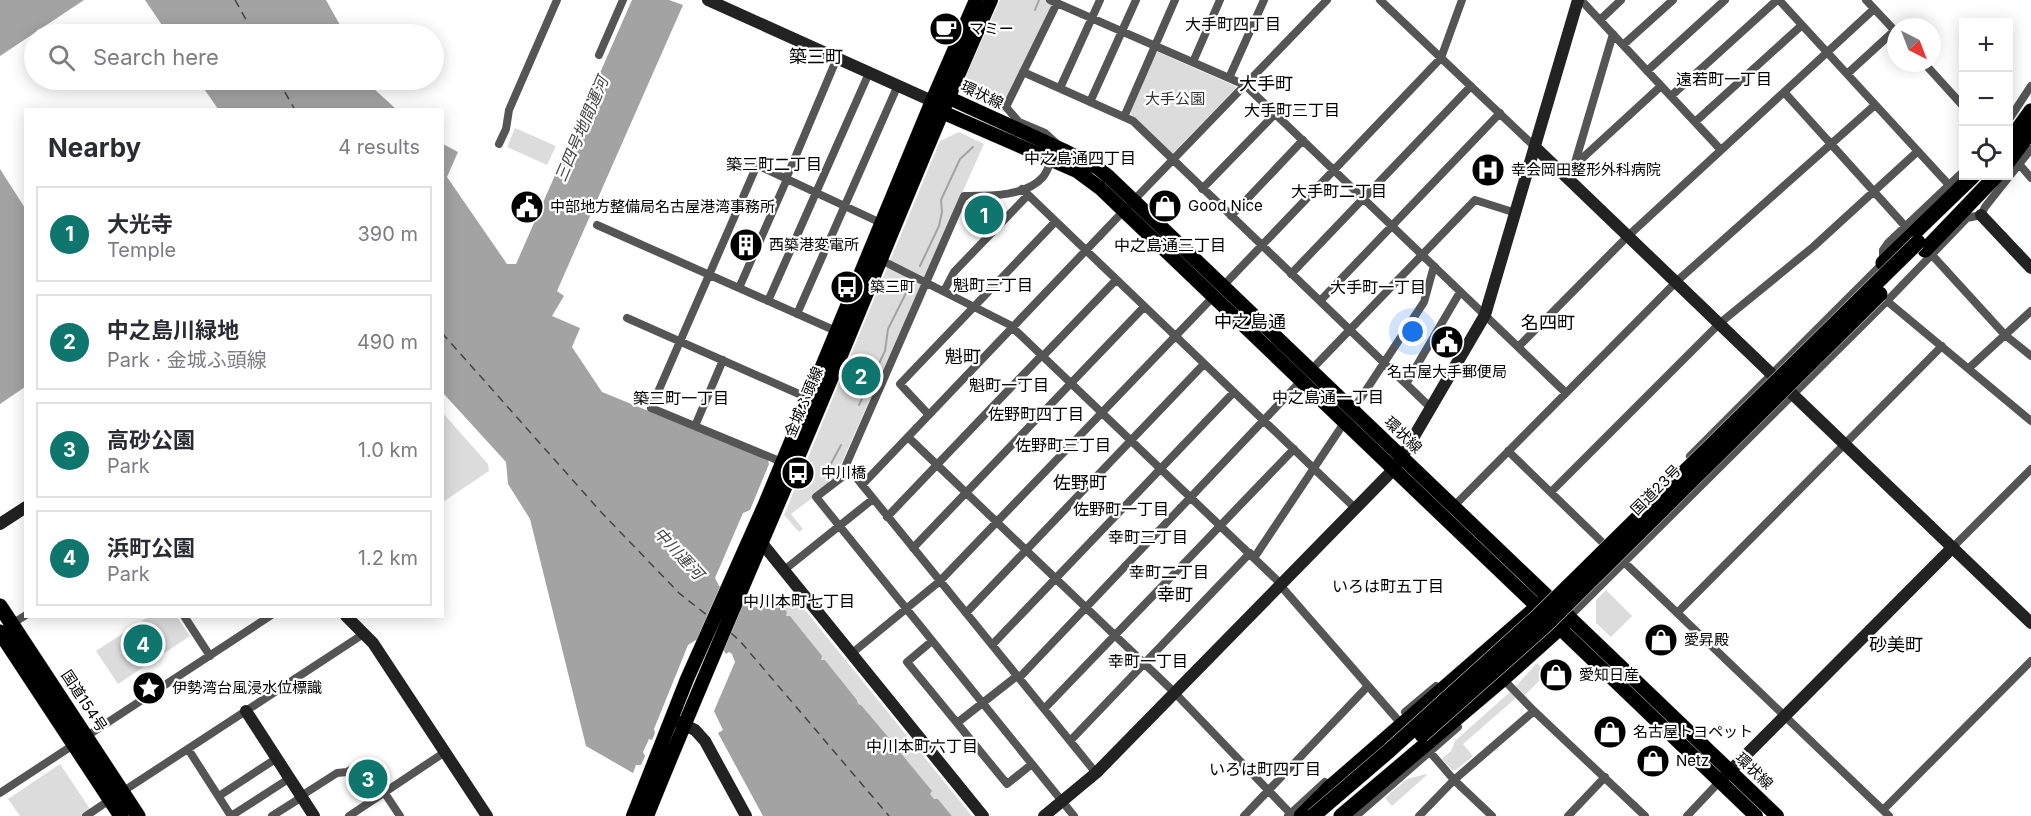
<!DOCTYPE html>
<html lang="en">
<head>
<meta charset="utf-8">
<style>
	:root { --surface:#fff; --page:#f2f2f3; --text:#2b2b33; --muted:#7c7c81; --line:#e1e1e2; --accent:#0f766e }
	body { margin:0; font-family:Inter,"Noto Sans JP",sans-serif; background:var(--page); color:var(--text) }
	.controls { position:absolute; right:18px; top:18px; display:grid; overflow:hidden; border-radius:0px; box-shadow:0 3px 15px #0003 }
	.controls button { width:54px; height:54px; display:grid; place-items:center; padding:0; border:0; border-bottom:2px solid var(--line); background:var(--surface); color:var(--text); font:30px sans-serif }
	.compass { position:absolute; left:1887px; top:18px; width:54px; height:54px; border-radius:50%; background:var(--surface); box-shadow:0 3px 15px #0003; rotate:138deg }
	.you { position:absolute; left:1413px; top:332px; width:21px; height:21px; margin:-15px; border:4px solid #fff; border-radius:50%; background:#1a73e8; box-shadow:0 0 0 9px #1a73e833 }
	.badge { display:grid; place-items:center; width:39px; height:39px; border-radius:50%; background:var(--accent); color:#fff; font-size:20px; font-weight:700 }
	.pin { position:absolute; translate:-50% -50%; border:3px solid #fff; box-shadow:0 2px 6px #0006 }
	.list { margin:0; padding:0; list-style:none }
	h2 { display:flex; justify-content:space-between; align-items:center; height:78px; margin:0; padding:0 24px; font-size:26px }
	h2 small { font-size:20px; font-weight:400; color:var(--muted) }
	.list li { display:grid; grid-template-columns:39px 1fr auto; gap:18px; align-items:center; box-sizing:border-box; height:96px; margin:0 12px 12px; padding:0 12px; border:2px solid var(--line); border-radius:0px }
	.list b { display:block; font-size:22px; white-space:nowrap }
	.list p { margin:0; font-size:20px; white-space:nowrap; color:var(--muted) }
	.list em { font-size:20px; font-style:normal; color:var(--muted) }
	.icon { flex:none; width:33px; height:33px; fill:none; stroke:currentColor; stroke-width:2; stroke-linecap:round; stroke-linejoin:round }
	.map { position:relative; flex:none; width:2031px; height:816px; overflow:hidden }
	.search { position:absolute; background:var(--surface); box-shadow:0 3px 15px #0003; left:24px; top:24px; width:420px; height:66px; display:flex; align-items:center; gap:15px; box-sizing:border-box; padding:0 21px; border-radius:33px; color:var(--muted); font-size:22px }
	.panel { position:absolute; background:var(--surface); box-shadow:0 3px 15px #0003; left:24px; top:108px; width:420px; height:510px; border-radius:0px }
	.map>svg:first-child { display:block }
	.green { fill:#dcdcdc }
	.water { fill:#a3a3a3 }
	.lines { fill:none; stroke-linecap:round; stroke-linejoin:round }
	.stream { stroke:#a3a3a3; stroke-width:2 }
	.ferry { stroke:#444; stroke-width:1.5; stroke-dasharray:8 6; stroke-linecap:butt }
	.primary-casing { stroke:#dbdbdb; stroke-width:15 }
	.highway-casing { stroke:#dbdbdb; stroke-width:16 }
	.street { stroke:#555; stroke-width:8 }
	.secondary { stroke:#222; stroke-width:12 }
	.primary { stroke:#000; stroke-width:14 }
	.highway { stroke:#000; stroke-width:15 }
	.highway-bridge-casing { stroke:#dbdbdb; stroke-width:16; stroke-linecap:butt }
	.highway-bridge { stroke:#000; stroke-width:15 }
	.labels { text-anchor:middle; stroke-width:4.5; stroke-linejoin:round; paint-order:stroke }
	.poi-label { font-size:15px; fill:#000; stroke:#fff; text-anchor:start }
	.street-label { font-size:15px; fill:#000; stroke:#fff }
	.park-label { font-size:15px; fill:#333; stroke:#fff }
	.neighbourhood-label { font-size:16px; fill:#000; stroke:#fff }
	.water-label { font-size:16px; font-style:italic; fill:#444; stroke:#fff }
	.quarter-label { font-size:18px; fill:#000; stroke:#fff }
</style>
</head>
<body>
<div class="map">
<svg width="2031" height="816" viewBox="0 0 2031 816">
	<rect width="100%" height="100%" fill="#fff"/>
	<path class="green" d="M1000 0H1057L1006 113 974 98 966 76Z
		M1158 52 1235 86 1236 88 1173 153 1170 154 1130 113 1155 54Z
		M515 128 556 146 547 165 507 147Z
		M959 132 984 144 841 464 847 472 791 514 803 529 799 532 784 515 940 141Z
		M442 412 488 464 489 471 443 502Z
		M1606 590 1632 616 1611 637 1596 623V600Z
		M792 594 972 816H952L938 799H934L930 794 892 747 893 744 861 705 858 704 857 700 825 660H821V656L790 616H786L787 612 781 605H779Z
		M148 617H177L190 636 118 684 96 651Z
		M1537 663 1547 673 1525 695 1516 686Z
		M1510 692 1516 698 1463 744 1473 756 1456 770H1452L1442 759 1451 751 1455 741Z
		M60 764 90 809 80 816H20L8 799Z
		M1426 774 1427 775 1392 806 1385 798 1407 779Z"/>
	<path class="water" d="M0 0H84L0 56Z
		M145 0H326L345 34H168Z
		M632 0H669L683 5 557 291 564 296 552 316 580 328 572 347 602 392 768 460 769 464 750 510 743 513 715 578 719 586 749 599 751 596 753 607 781 605 787 612 786 616H790L822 656 821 660H825L857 700 858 704 861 705 894 744 892 747 896 752 899 751 932 791 930 794 934 799H938L952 816H763L718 733 723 730 714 711 735 662 732 654 729 652 726 654 724 651 696 640 688 645 654 729 655 733 652 740 649 739 643 752 645 756 641 765H636L633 773 586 746 530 519 508 484 506 462 443 393V144L458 152 447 177 507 264H516Z
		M198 80H369L373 88 396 109H218Z
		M0 169 25 208V387L0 404Z"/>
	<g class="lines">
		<path class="stream" d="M1035 10 1039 0
			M920 266 939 226 942 212 941 200 960 159 973 147
			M859 405 885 351 888 329 908 289
			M826 473 841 445"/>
		<path class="ferry" d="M235 0 254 34
			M278 80 295 110
			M442 333 601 512 679 593 708 616
			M731 633 740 641 889 816"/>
		<g class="primary-casing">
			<path id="primary" d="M932 101 947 97 1063 150 1098 168 1109 177 1777 816
				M932 101 942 112 1077 171 1100 188 1756 816
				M633 816 687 679 765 504 932 101 976 0
				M647 816C707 667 772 520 834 372 886 248 936 123 991 0"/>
		</g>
		<g class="highway-casing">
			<path id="highway" d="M2008 143 2031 111
				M2008 162 2031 131
				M1925 250 1996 176
				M1883 263 1973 176
				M0 606 138 816
				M0 632 121 816
				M1301 816 1328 789 1537 607 1549 598
				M1341 816 1503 679 1560 628 1569 617"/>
		</g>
		<path class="street" d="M1050 0 1245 85 1566 393
			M1380 0 1535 147
			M1581 0 1721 150
			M1779 0 1949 185
			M1866 0 1896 32
			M1600 20 1621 0
			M1623 45 1673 0
			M599 55 623 0
			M1193 62 1220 0
			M1924 63 1964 107
			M1647 71 1725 0
			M1023 72 1133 121 1431 408
			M1847 74 1894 31
			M1229 78 1264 0
			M1060 88 1100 0
			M1784 92 1905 226
			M1671 96 1777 0
			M1090 102 1136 0
			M1124 117 1175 0
			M2008 121 2031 86
			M1695 122 1802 25
			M1056 143 1045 133 1019 122 1006 107 1057 3
			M499 144 506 129 509 110 557 0
			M1052 160C1049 165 1047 172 1043 177 1025 197 989 196 964 196L846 465 1096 773
			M2020 165 2031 178
			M1574 166 1613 34
			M1564 175 1661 86
			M786 179 837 58
			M1022 189 1355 508
			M1202 189 1275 114
			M1231 216 1303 140
			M597 225 836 331
			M1932 255 2005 335 2031 356
			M881 260 1010 325 1281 584
			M1291 274 1471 86
			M1223 286 1441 58 1462 0
			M739 288 787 179
			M944 291 954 272 1028 195
			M768 301 869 73
			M1320 301 1500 113
			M1887 301 2031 421
			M797 314 898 85
			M627 318 808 398
			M1518 347 1628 236 1874 9
			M1043 356 1116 280
			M1969 368 2031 311
			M1311 370 1475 200 1516 213
			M1406 384 1460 292
			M1353 410 1424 302 1434 266
			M929 415 900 384 1055 222
			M695 426 723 360
			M908 437 1174 692 1290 813
			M1508 451 1603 543
			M1690 456 1883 263V250L1888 243 1964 171
			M782 462 651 408 757 165 881 223
			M850 471 816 497 1074 816
			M862 485 1134 200 1327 0
			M1551 492 1720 323 1813 247 1918 151
			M1454 506 1677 281 1875 105
			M887 517 1042 355
			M1953 547 2031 469
			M913 548 1144 307
			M1254 558 1344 423
			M1624 562 1889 816
			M783 571 873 499
			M1280 585 1397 719
			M966 613 1204 364
			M1677 613 1942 346
			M184 616 210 656
			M1569 617 1887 301 1967 218 1981 215 1985 207 2031 149
			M12 624 26 615
			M932 641 907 662 1007 784 1032 764
			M992 645 1234 392
			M851 654 940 581 1213 297
			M1019 678 1301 381
			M1502 681 1503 679 1534 711 1645 816
			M1044 709 1294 449
			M1405 712 1436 686
			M957 723 1017 676
			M1070 741 1250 553
			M188 749 231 816
			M1430 752 1454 780 1492 816
			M122 792 365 633
			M0 793 270 616
			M219 796 277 758
			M301 796 337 773 347 772 364 762 400 816
			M1883 810 2031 661
			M86 816 111 799
			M231 816 290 778
			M272 816 302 797
			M349 816 445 752
			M1244 816 1368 686
			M1288 816 1325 782
			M1356 816 1458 727
			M1419 816 1454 780 1534 711
			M1568 816 1605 777
			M1687 816 1720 781"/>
		<path class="secondary" d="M708 0 932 101
			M1535 147 2031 623
			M1981 215 2031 268
			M0 524 26 507
			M757 537 983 816
			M346 616 373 643 487 816
			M246 711 314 816
			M672 719 695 730 705 741 746 816
			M1725 776 1953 547
			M1044 816 1096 773 1394 469 1402 457 1485 315 1578 0"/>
		<use href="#primary" class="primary"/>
		<use href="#highway" class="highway"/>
		<g class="highway-bridge-casing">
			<path id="highway-bridge" d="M1422 735 1546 625 1880 294
				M1313 816 1390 750 1538 616 1918 242"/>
		</g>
		<use href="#highway-bridge" class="highway-bridge"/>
	</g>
	<defs>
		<g id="cafe-disc" transform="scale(1.725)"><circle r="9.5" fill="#000" stroke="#fff"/><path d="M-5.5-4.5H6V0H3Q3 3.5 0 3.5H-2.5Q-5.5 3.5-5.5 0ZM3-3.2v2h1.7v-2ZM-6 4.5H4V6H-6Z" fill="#fff"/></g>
		<g id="hospital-disc" transform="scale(1.725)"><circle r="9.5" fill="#000" stroke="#fff"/><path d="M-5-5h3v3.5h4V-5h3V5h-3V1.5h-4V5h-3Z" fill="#fff"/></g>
		<g id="shop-disc" transform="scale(1.725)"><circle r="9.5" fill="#000" stroke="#fff"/><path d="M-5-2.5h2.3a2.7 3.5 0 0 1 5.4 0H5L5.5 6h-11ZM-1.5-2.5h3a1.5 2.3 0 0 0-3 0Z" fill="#fff"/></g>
		<g id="civic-disc" transform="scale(1.725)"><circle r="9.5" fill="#000" stroke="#fff"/><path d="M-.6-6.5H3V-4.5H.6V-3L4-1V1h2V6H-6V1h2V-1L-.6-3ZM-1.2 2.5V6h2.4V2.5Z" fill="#fff"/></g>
		<g id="building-disc" transform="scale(1.725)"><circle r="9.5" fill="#000" stroke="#fff"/><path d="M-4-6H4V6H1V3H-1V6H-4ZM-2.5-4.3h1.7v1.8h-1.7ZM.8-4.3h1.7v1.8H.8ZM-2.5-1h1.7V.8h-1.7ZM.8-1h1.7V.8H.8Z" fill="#fff"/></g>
		<g id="bus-disc" transform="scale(1.725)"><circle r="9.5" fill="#000" stroke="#fff"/><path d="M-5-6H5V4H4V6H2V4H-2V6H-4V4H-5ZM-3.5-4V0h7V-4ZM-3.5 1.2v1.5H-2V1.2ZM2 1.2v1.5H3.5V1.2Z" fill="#fff"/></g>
		<g id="sight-disc" transform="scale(1.725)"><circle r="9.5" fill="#000" stroke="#fff"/><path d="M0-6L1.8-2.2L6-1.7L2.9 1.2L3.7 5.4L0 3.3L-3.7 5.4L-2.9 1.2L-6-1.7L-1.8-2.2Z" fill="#fff"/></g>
	</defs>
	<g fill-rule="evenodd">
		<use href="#cafe-disc" x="946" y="29"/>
		<use href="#hospital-disc" x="1488" y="170"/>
		<use href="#shop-disc" x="1165" y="206"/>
		<use href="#civic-disc" x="527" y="207"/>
		<use href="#building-disc" x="746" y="245"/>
		<use href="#bus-disc" x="847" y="287"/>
		<use href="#civic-disc" x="1447" y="342"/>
		<use href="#bus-disc" x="798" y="473"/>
		<use href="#shop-disc" x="1661" y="640"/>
		<use href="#shop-disc" x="1556" y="675"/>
		<use href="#sight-disc" x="149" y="688"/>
		<use href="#shop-disc" x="1610" y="732"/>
		<use href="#shop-disc" x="1653" y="761"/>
	</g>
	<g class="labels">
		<g class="poi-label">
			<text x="969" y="34">マミー</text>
			<text x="1511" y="175">幸会岡田整形外科病院</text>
			<text x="1188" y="211">Good Nice</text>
			<text x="550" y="212">中部地方整備局名古屋港湾事務所</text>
			<text x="769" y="250">西築港変電所</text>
			<text x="870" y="292">築三町</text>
			<text x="1447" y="377" text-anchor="middle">名古屋大手郵便局</text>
			<text x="821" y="478">中川橋</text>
			<text x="1684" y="645">愛昇殿</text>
			<text x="1579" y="680">愛知日産</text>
			<text x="172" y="693">伊勢湾台風浸水位標識</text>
			<text x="1633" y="737">名古屋トヨペット</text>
			<text x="1676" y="766">Netz</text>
		</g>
		<g class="street-label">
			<text transform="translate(982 95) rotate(25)" y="5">環状線</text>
			<text transform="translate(804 402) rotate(-67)" y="5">金城ふ頭線</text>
			<text transform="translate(1403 435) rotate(44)" y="5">環状線</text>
			<text transform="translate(1656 490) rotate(-45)" y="5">国道23号</text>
			<text transform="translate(84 701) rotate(57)" y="5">国道154号</text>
			<text transform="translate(1754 771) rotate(44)" y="5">環状線</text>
		</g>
		<g class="park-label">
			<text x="1175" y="104">大手公園</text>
		</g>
		<g class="neighbourhood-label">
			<text x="1233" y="30">大手町四丁目</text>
			<text x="1724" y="85">遠若町一丁目</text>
			<text x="1292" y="116">大手町三丁目</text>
			<text x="1080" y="164">中之島通四丁目</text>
			<text x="774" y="170">築三町二丁目</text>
			<text x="1339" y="197">大手町二丁目</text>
			<text x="1170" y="251">中之島通三丁目</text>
			<text x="993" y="291">魁町三丁目</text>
			<text x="1378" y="293">大手町一丁目</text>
			<text x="1009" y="391">魁町一丁目</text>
			<text x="1328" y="403">中之島通一丁目</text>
			<text x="681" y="404">築三町一丁目</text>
			<text x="1036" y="420">佐野町四丁目</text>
			<text x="1063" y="451">佐野町三丁目</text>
			<text x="1121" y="515">佐野町一丁目</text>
			<text x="1148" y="543">幸町三丁目</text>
			<text x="1169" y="578">幸町二丁目</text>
			<text x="1388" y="592">いろは町五丁目</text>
			<text x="799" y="607">中川本町七丁目</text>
			<text x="1148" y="667">幸町一丁目</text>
			<text x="922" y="752">中川本町六丁目</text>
			<text x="1265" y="775">いろは町四丁目</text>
		</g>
		<g class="water-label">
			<text transform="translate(581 129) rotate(-67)" y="6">三四号地間運河</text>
			<text transform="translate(679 553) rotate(47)" y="6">中川運河</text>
		</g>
		<g class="quarter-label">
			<text x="816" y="63">築三町</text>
			<text x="1266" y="90">大手町</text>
			<text x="1250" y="328">中之島通</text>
			<text x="1548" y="329">名四町</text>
			<text x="963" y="363">魁町</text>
			<text x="1080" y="489">佐野町</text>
			<text x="1175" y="601">幸町</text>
			<text x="1896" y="651">砂美町</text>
		</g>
	</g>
</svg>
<div class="controls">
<button>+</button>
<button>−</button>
<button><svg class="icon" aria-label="locate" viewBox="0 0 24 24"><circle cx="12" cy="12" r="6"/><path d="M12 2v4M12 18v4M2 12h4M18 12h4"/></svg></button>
</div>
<svg class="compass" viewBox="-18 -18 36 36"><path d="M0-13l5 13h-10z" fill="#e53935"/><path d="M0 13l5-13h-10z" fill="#7c7c81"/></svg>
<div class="you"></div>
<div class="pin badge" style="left:984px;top:215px">1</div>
<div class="pin badge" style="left:861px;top:376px">2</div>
<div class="pin badge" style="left:368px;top:779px">3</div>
<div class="pin badge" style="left:143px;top:644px">4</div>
<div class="search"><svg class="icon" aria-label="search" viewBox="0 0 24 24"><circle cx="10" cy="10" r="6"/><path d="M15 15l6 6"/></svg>Search here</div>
<section class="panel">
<h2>Nearby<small>4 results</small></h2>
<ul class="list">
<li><span class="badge">1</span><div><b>大光寺</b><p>Temple</p></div><em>390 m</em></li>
<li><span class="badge">2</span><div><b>中之島川緑地</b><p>Park · 金城ふ頭線</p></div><em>490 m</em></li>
<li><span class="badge">3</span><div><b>高砂公園</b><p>Park</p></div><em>1.0 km</em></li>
<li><span class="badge">4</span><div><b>浜町公園</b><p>Park</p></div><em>1.2 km</em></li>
</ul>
</section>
</div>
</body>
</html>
